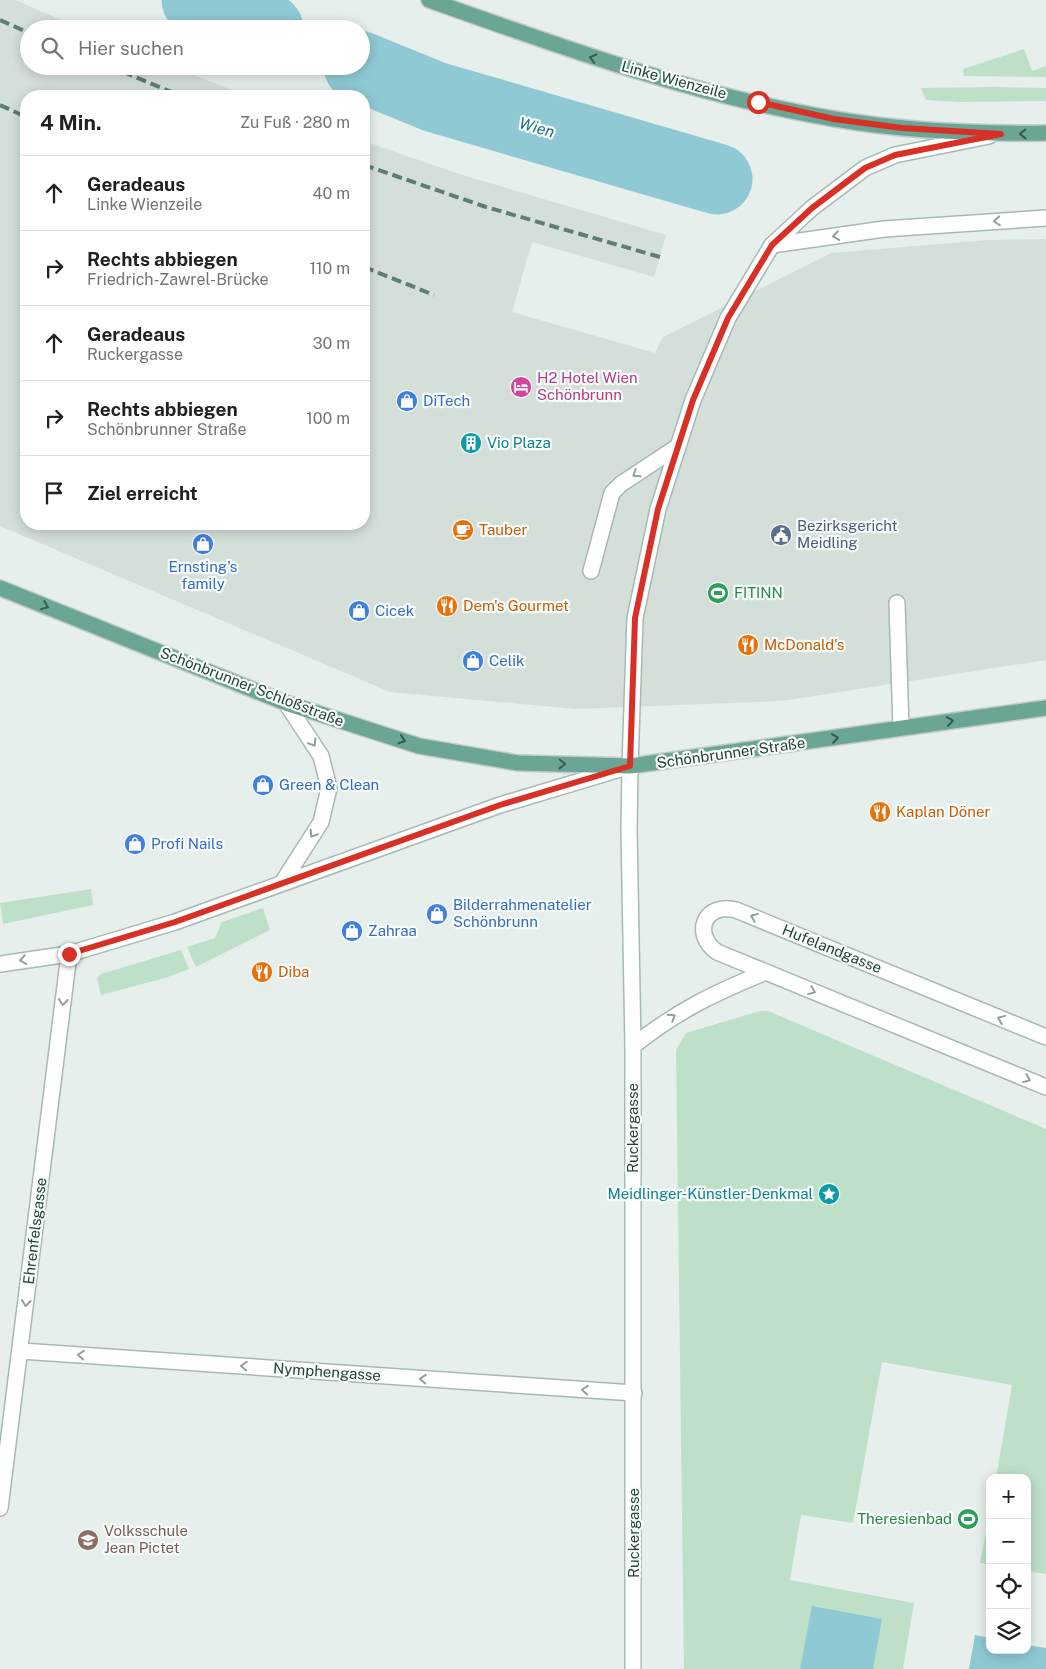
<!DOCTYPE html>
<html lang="de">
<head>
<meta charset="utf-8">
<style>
	:root { --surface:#fff; --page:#f2f2f2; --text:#202124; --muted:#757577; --line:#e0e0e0 }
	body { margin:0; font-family:"Public Sans",sans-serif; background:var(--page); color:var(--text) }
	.controls { position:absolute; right:15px; bottom:15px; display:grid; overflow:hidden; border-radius:10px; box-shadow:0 2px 12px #0003 }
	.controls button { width:45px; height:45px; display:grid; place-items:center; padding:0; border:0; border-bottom:1px solid var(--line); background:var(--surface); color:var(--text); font:25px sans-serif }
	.stop { position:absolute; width:15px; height:15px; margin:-11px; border:4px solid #d93025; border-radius:50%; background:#fff }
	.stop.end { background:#d93025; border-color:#fff; box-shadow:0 1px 5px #0008 }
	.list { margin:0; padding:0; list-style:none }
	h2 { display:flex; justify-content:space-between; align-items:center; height:65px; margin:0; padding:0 20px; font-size:21px }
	h2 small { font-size:16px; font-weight:400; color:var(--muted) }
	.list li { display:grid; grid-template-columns:32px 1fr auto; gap:15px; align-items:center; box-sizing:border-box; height:75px; padding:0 20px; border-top:1px solid var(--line) }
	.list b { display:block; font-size:19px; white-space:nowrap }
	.list p { margin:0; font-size:16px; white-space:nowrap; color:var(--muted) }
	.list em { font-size:16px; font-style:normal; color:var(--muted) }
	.icon { flex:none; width:28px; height:28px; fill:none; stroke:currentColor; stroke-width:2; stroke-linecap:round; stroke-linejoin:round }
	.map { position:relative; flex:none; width:1046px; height:1669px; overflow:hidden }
	.search { position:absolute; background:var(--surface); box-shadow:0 2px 12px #0003; left:20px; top:20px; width:350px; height:55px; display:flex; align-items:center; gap:12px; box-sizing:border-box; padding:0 18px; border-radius:28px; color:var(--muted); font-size:19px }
	.panel { position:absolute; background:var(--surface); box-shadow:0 2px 12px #0003; left:20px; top:90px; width:350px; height:440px; border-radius:20px }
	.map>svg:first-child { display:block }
	.built { fill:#d4dfda }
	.green { fill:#bfe0c8 }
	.water { fill:#8ec9d4 }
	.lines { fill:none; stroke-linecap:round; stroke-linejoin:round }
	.river { stroke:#8ec9d4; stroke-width:71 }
	.service-casing { stroke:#a8b8b2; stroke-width:18 }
	.minor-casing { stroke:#a8b8b2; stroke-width:18 }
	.secondary-casing { stroke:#a4bbb3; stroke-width:18 }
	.primary-casing { stroke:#c2cac8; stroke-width:18 }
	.service { stroke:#fff; stroke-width:15 }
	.minor { stroke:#fff; stroke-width:15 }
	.secondary { stroke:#fff; stroke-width:15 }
	.primary { stroke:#6aa596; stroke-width:15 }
	.rail { stroke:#5f7d75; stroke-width:4; stroke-dasharray:10 5; stroke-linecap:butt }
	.oneway { stroke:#365b51 }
	.oneway2 { stroke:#92a09c }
	.route { stroke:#d93025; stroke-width:6 }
	.labels { text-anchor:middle; stroke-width:4.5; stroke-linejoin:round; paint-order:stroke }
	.street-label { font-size:15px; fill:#24423a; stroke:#f7fbf9 }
	.hotel-label { font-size:15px; fill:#b23c85; stroke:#f7fbf9; text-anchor:start }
	.shop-label { font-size:15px; fill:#366cbe; stroke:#f7fbf9; text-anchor:start }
	.culture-label { font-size:15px; fill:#0d838f; stroke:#f7fbf9; text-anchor:start }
	.service-label { font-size:15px; fill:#4e5e75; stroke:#f7fbf9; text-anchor:start }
	.food-label { font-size:15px; fill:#c56008; stroke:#f7fbf9; text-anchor:start }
	.leisure-label { font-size:15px; fill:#27864d; stroke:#f7fbf9; text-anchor:start }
	.education-label { font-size:15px; fill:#785e54; stroke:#f7fbf9; text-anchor:start }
	.water-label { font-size:16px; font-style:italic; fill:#1c6f80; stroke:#f7fbf9 }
</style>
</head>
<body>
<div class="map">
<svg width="1046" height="1669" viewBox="0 0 1046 1669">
	<rect width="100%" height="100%" fill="#e6efeb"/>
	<path class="built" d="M0 0H15L82 29H29V66H171L247 96H26V524H364V141L459 174 666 235 654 277 532 242 512 312 655 353 663 337 831 253 988 240 1046 239V660L782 701 576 709 390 692 0 526Z"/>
	<path class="green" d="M1024 49 1032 71 1046 66V77L964 76 963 69Z
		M995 87 1046 88V101L959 102 926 100 921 88Z
		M91 889 93 905 3 924 0 903Z
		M263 908 270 930 196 967 187 947 215 938 222 922Z
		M181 950 189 969 165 978 101 995 97 978 101 974Z
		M760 1011H768L1046 1129V1574L1027 1571V1478H996L1012 1385 882 1362 853 1523 801 1515 790 1580 914 1603 903 1669H684L676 1050 686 1033Z
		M990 1510V1564L980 1563Z"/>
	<path class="water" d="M812 1606 882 1619 873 1669H800Z
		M975 1635 990 1638V1650H1027V1645L1046 1648V1669H969Z"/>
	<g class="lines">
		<path class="river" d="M197 0 268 29
			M359 66 435 97 717 179"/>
		<g class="service-casing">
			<path id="service" d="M772 245 884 229 1046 218
				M591 571 612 493 621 484 677 447
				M897 603 901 728"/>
		</g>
		<g class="minor-casing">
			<path id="minor" d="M282 883 321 822 329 788 321 756 286 703
				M0 964 69 954 175 922 500 805 627 767
				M1046 1037 736 910C704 902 692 934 717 952L1046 1087
				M633 1046C677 1011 714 993 766 972
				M21 1351 634 1393
				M0 1508 69 954"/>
		</g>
		<g class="secondary-casing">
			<path id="secondary" d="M633 1669V1046L629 830 630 766 635 618 658 509 693 400 728 318 772 245 812 208 865 168 895 155 989 136"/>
		</g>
		<g class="primary-casing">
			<path id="primary" d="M429 0C561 47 696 96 835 119 904 131 976 134 1046 133
				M0 588 286 703 419 746 518 763 630 766 1046 708"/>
		</g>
		<use href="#service" class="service"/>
		<use href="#minor" class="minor"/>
		<use href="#secondary" class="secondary"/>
		<use href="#primary" class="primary"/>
		<path class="rail" d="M0 20 29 33
			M109 66 181 96
			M0 105 26 117
			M364 165 486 207 660 257
			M364 267 434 295"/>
	</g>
	<defs><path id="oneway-chevron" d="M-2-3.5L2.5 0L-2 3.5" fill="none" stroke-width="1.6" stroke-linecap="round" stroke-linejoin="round" transform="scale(1.25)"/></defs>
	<g class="oneway">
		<use href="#oneway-chevron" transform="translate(593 58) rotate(-164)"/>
		<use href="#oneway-chevron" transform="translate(1023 134) rotate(179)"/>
		<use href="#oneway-chevron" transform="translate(45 606) rotate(22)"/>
		<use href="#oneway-chevron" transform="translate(950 721) rotate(-8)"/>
		<use href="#oneway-chevron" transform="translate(835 738) rotate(-9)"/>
		<use href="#oneway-chevron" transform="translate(402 740) rotate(18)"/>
		<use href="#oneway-chevron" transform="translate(562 764) rotate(1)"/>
	</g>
	<g class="oneway2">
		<use href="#oneway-chevron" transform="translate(997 221) rotate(176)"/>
		<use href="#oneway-chevron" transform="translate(836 236) rotate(172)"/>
		<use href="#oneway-chevron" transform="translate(636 474) rotate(147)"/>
		<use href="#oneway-chevron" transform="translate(313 743) rotate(57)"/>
		<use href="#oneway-chevron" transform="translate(313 834) rotate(122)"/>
		<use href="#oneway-chevron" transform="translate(754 917) rotate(-158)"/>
		<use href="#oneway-chevron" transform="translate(23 960) rotate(172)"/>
		<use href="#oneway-chevron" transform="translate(812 991) rotate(22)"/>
		<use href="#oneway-chevron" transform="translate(63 1002) rotate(97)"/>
		<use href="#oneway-chevron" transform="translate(672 1017) rotate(-33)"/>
		<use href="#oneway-chevron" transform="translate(1001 1019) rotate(-158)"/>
		<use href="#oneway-chevron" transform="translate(1027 1079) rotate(22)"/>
		<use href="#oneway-chevron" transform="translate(26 1303) rotate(97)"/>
		<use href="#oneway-chevron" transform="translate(81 1355) rotate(-176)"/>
		<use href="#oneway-chevron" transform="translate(244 1366) rotate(-176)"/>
		<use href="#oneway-chevron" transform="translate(423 1379) rotate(-176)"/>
		<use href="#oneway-chevron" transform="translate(585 1390) rotate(-176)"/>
	</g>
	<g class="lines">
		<path class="route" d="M69 954 175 922 500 805 630 766 635 618 658 509 693 400 728 318 772 245 812 208 865 168 895 155 1001 134 902 128 834 119 758 102"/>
	</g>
	<defs>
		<g id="hotel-disc" transform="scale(1.125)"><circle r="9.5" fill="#d1479c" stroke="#f7fbf9"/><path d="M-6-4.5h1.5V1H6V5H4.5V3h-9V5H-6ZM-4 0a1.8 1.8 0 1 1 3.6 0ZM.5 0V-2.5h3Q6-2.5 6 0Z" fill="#fff"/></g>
		<g id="shop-disc" transform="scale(1.125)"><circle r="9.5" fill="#3f7fe0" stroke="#f7fbf9"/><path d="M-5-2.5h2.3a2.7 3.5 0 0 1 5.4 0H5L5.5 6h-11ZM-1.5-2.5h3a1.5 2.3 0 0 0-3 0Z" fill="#fff"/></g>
		<g id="building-disc" transform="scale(1.125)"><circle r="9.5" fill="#0f9aa8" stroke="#f7fbf9"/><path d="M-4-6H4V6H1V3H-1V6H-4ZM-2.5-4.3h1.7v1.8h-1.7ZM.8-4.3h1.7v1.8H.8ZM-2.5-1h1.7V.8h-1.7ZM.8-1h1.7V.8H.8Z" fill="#fff"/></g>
		<g id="cafe-disc" transform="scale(1.125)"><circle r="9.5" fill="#e8710a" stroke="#f7fbf9"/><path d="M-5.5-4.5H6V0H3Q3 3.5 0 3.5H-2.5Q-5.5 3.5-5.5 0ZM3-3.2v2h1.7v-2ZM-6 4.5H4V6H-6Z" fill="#fff"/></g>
		<g id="civic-disc" transform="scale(1.125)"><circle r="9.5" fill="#5c6f8a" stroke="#f7fbf9"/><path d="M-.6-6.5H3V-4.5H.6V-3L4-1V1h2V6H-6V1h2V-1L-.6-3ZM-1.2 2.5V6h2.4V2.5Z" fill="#fff"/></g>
		<g id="stadium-disc" transform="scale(1.125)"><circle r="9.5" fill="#2e9e5b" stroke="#f7fbf9"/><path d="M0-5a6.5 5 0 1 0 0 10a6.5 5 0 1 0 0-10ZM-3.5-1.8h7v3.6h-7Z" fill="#fff"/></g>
		<g id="restaurant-disc" transform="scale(1.125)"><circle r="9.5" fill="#e8710a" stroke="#f7fbf9"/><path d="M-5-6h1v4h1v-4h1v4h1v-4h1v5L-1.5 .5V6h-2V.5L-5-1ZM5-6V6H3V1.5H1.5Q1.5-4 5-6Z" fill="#fff"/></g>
		<g id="sight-disc" transform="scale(1.125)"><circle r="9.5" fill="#0f9aa8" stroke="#f7fbf9"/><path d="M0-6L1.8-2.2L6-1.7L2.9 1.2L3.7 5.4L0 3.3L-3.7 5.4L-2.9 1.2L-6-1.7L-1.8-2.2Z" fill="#fff"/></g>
		<g id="school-disc" transform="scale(1.125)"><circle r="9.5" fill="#8d6e63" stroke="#f7fbf9"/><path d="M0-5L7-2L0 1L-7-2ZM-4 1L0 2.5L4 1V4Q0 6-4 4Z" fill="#fff"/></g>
	</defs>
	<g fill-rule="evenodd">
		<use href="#hotel-disc" x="521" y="387"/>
		<use href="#shop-disc" x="407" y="401"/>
		<use href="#building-disc" x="471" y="443"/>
		<use href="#cafe-disc" x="463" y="530"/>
		<use href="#civic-disc" x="781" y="535"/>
		<use href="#shop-disc" x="203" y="544"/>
		<use href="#stadium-disc" x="718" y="593"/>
		<use href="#restaurant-disc" x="447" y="606"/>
		<use href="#shop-disc" x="359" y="611"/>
		<use href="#restaurant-disc" x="748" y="645"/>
		<use href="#shop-disc" x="473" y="661"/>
		<use href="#shop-disc" x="263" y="785"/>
		<use href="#restaurant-disc" x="880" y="812"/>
		<use href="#shop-disc" x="135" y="844"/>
		<use href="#shop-disc" x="437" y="914"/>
		<use href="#shop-disc" x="352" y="931"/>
		<use href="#restaurant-disc" x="262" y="972"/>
		<use href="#sight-disc" x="829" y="1194"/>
		<use href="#stadium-disc" x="968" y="1519"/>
		<use href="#school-disc" x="88" y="1540"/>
	</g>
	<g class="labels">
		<g class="street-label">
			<text transform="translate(674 80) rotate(15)" y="5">Linke Wienzeile</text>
			<text transform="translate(252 687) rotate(21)" y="5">Schönbrunner Schloßstraße</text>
			<text transform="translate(731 753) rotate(-8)" y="5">Schönbrunner Straße</text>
			<text transform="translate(832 949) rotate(22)" y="5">Hufelandgasse</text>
			<text transform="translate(633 1128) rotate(-90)" y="5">Ruckergasse</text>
			<text transform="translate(35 1231) rotate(-83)" y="5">Ehrenfelsgasse</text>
			<text transform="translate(327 1372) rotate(4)" y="5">Nymphengasse</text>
			<text transform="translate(634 1533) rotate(-90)" y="5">Ruckergasse</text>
		</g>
		<g class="hotel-label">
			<text x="537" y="383">H2 Hotel Wien<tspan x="537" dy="17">Schönbrunn</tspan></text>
		</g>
		<g class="shop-label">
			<text x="423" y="406">DiTech</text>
			<text x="203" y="572" text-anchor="middle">Ernsting's<tspan x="203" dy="17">family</tspan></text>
			<text x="375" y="616">Cicek</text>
			<text x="489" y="666">Celik</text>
			<text x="279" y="790">Green &amp; Clean</text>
			<text x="151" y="849">Profi Nails</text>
			<text x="453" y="910">Bilderrahmenatelier<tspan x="453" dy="17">Schönbrunn</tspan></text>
			<text x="368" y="936">Zahraa</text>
		</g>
		<g class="culture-label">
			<text x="487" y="448">Vio Plaza</text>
			<text x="813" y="1199" text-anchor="end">Meidlinger-Künstler-Denkmal</text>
		</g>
		<g class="service-label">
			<text x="797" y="531">Bezirksgericht<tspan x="797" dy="17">Meidling</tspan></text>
		</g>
		<g class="food-label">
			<text x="479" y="535">Tauber</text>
			<text x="463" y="611">Dem's Gourmet</text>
			<text x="764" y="650">McDonald's</text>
			<text x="896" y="817">Kaplan Döner</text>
			<text x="278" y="977">Diba</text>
		</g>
		<g class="leisure-label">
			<text x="734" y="598">FITINN</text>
			<text x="952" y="1524" text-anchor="end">Theresienbad</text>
		</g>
		<g class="education-label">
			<text x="104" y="1536">Volksschule<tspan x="104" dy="17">Jean Pictet</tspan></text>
		</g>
		<g class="water-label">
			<text transform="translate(537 127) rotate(16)" y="6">Wien</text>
		</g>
	</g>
</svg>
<div class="controls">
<button>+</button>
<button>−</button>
<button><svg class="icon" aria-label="locate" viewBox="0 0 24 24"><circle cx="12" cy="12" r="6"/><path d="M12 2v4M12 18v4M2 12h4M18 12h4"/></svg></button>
<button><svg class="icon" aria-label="layers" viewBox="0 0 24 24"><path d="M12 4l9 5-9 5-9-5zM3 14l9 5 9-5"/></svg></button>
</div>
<div class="stop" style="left:758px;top:102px"></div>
<div class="stop end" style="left:69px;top:954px"></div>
<div class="search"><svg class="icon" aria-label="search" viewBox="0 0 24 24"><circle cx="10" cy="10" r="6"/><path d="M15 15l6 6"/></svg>Hier suchen</div>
<section class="panel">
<h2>4 Min.<small>Zu Fuß · 280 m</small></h2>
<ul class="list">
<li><svg class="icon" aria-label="ahead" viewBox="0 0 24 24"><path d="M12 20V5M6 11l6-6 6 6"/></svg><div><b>Geradeaus</b><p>Linke Wienzeile</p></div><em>40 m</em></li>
<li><svg class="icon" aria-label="right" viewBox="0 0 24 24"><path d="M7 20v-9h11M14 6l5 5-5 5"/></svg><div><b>Rechts abbiegen</b><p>Friedrich-Zawrel-Brücke</p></div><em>110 m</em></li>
<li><svg class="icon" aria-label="ahead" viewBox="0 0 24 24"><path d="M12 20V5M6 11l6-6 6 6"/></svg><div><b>Geradeaus</b><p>Ruckergasse</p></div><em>30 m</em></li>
<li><svg class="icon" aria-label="right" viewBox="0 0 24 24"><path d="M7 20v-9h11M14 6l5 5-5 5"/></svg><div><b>Rechts abbiegen</b><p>Schönbrunner Straße</p></div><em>100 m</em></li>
<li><svg class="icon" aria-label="arrive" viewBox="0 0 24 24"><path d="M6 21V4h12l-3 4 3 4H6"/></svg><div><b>Ziel erreicht</b></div></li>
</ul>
</section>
</div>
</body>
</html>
